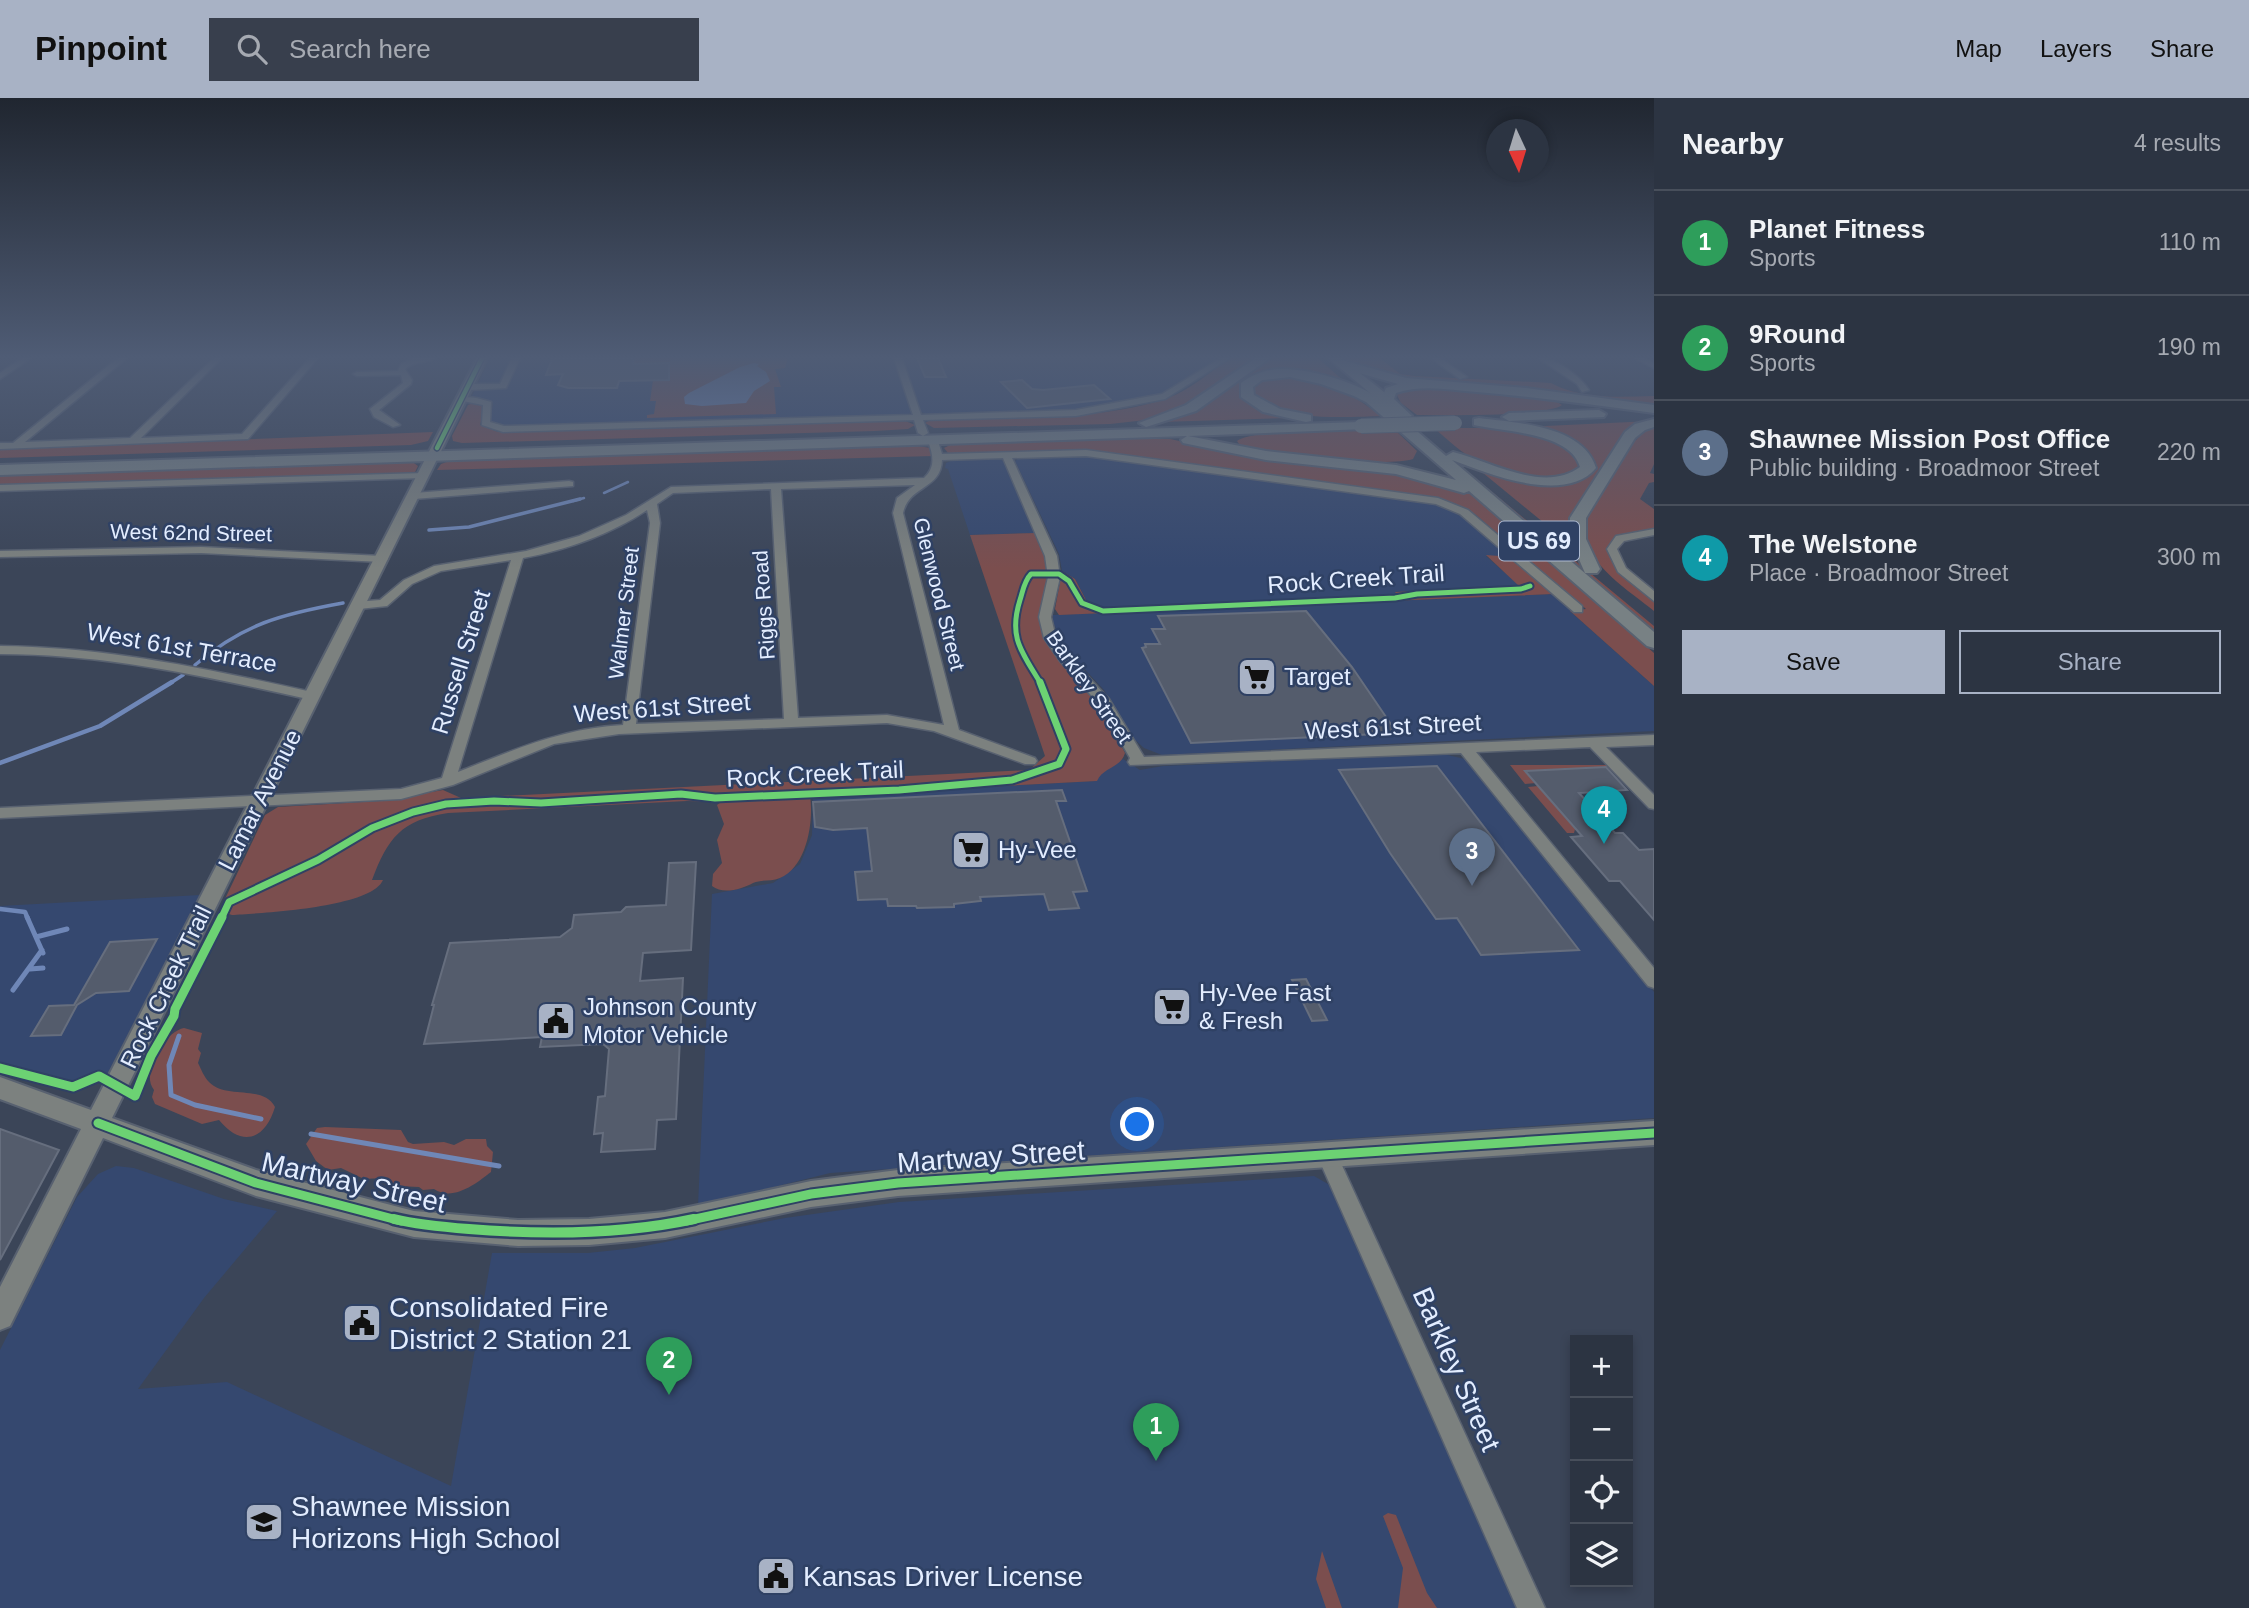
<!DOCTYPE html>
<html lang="en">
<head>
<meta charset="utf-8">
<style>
	:root { --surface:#2c3442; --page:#383f4d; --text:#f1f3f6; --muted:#a6aab2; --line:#484f5b; --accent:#a8b2c5 }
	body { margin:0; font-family:Helvetica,sans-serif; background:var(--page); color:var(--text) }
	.controls { position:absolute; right:21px; bottom:21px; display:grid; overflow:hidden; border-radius:0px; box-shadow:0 4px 10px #0003 }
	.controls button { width:63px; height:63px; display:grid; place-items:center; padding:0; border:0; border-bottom:2px solid var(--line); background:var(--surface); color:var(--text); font:35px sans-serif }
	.compass { position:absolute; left:1486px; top:21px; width:63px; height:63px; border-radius:50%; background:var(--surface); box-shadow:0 4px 10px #0003; rotate:176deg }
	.you { position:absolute; left:1138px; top:1027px; width:24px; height:24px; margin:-18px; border:5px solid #fff; border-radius:50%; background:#1a73e8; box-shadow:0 0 0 10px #1a73e833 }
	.badge { display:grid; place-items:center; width:46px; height:46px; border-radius:50%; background:var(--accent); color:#fff; font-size:23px; font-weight:700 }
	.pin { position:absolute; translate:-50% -58px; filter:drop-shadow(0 2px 4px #0008) }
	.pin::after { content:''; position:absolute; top:37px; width:24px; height:21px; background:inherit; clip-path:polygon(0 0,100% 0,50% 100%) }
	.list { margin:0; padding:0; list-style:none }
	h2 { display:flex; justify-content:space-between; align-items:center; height:91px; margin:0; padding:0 28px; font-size:30px }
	h2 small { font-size:23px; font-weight:400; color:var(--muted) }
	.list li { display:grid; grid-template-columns:46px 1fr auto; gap:21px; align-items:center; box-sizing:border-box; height:105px; padding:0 28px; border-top:2px solid var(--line) }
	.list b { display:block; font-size:26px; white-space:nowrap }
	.list p { margin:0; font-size:23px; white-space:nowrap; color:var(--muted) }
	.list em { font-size:23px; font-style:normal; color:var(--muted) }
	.actions { display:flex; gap:14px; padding:21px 28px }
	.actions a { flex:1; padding:16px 0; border:2px solid var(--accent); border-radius:0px; text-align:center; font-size:24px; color:var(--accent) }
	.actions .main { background:var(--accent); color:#111 }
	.icon { flex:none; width:38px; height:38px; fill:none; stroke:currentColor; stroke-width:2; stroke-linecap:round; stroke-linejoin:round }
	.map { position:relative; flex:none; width:1654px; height:1510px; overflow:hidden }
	header { display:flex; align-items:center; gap:42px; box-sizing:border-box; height:98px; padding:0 35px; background:var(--accent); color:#111 }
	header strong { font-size:33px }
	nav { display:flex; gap:38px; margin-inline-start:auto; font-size:24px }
	.search { width:490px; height:63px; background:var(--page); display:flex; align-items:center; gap:18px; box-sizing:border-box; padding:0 24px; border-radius:0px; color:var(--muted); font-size:26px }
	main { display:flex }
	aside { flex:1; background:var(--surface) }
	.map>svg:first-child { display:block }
	.built { fill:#35486f }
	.green { fill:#7b4e4e }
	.water { fill:#6f87b7 }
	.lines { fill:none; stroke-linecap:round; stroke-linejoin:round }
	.stream-far3 { stroke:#6f87b7; stroke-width:2.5 }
	.stream-far2 { stroke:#6f87b7; stroke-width:3.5 }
	.stream-far1 { stroke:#6f87b7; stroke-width:4.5 }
	.stream { stroke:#6f87b7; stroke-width:5 }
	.building { fill:#545c6c; stroke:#666e7e; stroke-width:2 }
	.minor-casing { stroke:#586170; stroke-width:3 }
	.tertiary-casing { stroke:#586170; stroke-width:4 }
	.primary-casing { stroke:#586170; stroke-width:4 }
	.trunk-casing { stroke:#586170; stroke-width:4 }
	.minor { fill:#7c817f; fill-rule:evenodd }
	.tertiary { fill:#7c817f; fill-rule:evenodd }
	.primary { fill:#7a8284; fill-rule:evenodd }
	.trunk { fill:#788184; fill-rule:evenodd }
	.trunk-bridge-casing { stroke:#586170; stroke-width:16; stroke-linecap:butt }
	.trunk-bridge { stroke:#788184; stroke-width:14 }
	.cycleway-far4-casing { stroke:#2f4164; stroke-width:7 }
	.cycleway-far3-casing { stroke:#2f4164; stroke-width:9 }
	.cycleway-far2-casing { stroke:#2f4164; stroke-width:11 }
	.cycleway-far1-casing { stroke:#2f4164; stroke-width:13 }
	.cycleway-casing { stroke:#2f4164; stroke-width:15 }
	.cycleway-far4 { stroke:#6cd273; stroke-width:4.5 }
	.cycleway-far3 { stroke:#6cd273; stroke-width:5 }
	.cycleway-far2 { stroke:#6cd273; stroke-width:7 }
	.cycleway-far1 { stroke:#6cd273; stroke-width:9 }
	.cycleway { stroke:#6cd273; stroke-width:10 }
	.labels { text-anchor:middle; stroke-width:5; stroke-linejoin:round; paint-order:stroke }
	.far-street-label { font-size:21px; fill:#e3edff; stroke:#2f4164 }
	.shield { fill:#2f4164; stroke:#adb9d0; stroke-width:2 }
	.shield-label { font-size:23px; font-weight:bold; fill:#e3edff }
	.street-label { font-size:24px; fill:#e3edff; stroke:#2f4164 }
	.poi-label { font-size:24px; fill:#e3edff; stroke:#2f4164; text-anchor:start }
	.near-street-label { font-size:28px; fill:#e3edff; stroke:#2f4164 }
	.near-poi-label { font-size:28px; fill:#e3edff; stroke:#2f4164; text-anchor:start }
</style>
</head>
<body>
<header>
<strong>Pinpoint</strong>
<div class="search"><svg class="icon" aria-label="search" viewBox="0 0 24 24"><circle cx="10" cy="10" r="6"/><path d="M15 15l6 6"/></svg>Search here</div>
<nav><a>Map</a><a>Layers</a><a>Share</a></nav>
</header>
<main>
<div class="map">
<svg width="1654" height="1510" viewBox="0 0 1654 1510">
	<rect width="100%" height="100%" fill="#3b4558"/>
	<path class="built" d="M490 260H894L911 315 904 318 509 330 490 326 493 305 472 298Z
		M902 260H1221L1160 297 1087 312 927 317 920 313Z
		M1083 358 1433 405 1454 411 1513 459 1486 458 1521 489 1396 494 1399 498 1393 499 1099 510 1087 504 1075 481 1062 473 1059 456 1015 363 1020 359Z
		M997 360 1006 364 1036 435 970 437 948 371 945 370 946 365 953 362Z
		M1554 496 1574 513 1571 514 1654 588V633L1162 657 1144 650 1134 641 1104 592 1063 548 1053 524V517Z
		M1443 656 1465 661 1473 669 1654 894V1020L830 1075 698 1108 712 796 773 785 800 766 812 737 813 698 1096 683 1100 676 1123 661 1140 672 1163 668Z
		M200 797 108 975 87 988 70 992 0 974V808Z
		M116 1068 134 1070 224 1101 277 1113 204 1200 138 1291 227 1284 451 1388 492 1155H588L635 1150 785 1120 899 1104 1314 1078 1328 1086 1334 1095 1519 1510H0V1252L77 1099 98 1076Z"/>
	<path class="green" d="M635 260H788L785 270 775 271 781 289H774L776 316 647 320V317L654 316 656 303H650L653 282H669L670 269 633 266Z
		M1231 260H1258L1187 308 1146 322 1110 326 934 330 925 325 932 321C1006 319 1098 324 1168 300 1190 292 1211 273 1231 260Z
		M1270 260H1318L1347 286 1284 275 1243 286 1241 294 1243 298 1275 316 1289 320 1160 324 1188 315Z
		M1344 260H1380L1400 276 1414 278 1551 285C1583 302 1619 299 1654 298V310L1417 284 1354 267Z
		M1274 279C1320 278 1346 291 1381 318 1348 319 1271 325 1252 294L1257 285Z
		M1420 290C1449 290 1542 292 1562 307 1546 319 1443 317 1417 317L1401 305 1396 295Z
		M476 304 485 309 480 327 498 334 903 322 915 327 908 331 875 333 462 345 453 343 452 338 468 307Z
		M1652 323 1638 327 1571 420 1570 430 1577 452 1477 370 1575 383 1594 373 1596 365 1584 352 1523 329Z
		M1654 329V366L1650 375 1654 376V384L1649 385 1640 401 1654 411V431L1615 439 1608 452 1617 470 1654 504V513C1629 492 1577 462 1586 423 1589 408 1604 390 1613 377 1624 359 1634 337 1654 329Z
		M1434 330H1493L1540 337 1575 353 1581 369C1558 389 1503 375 1478 363 1461 355 1448 342 1434 330Z
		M1395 332 1417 353 1413 361C1392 369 1267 359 1245 350 1239 348 1240 347 1237 343 1251 330 1369 332 1395 332Z
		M433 334 428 343 411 347 0 360V351Z
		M1423 340H1427L1654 528V537Z
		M1096 341H1170L1253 359 1395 372 1463 392 1480 402 1654 555V588L1570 513 1586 511 1476 417 1454 405 1095 354 957 357 948 355 944 350 950 347Z
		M917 348 931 350 933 358 437 372 441 366 452 362Z
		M411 363 418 368 415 374 409 376 0 389V376Z
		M1036 435 1050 472 1041 518 1096 599 1125 655C1121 670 1103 669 1097 683L810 698C814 723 807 769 780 780 771 784 762 781 753 785 742 791 723 797 712 788L713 776 722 765 717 742 724 726 717 707 721 704 687 703 448 715C401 722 388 740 372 782H383C371 810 261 815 232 817L222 814 224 803 265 717 278 709 380 703 443 692 461 700 1029 672 1045 658 970 437Z
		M1486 457 1513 459 1554 496 1059 517 1055 511 1062 473 1075 481 1087 504 1103 511 1393 499 1398 498 1395 494 1520 489Z
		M1510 667H1608L1630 691 1608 669 1526 673 1536 685 1525 686Z
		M1538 688 1575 731 1574 735H1567L1528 689Z
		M184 930 202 935 198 951 201 955 198 965C201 971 204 979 209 984 226 1002 263 986 275 1009 265 1042 242 1050 219 1022L202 1026 155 1006 152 999 154 992C140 975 164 934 184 930Z
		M325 1029 401 1032 408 1044 413 1046 444 1044 454 1047 466 1041H486L487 1048 493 1054 491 1074C477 1085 453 1104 434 1091L423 1092 419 1089 397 1088 384 1080 364 1081 341 1070 328 1072 316 1063 306 1046 317 1030Z
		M1388 1415 1396 1417 1427 1495 1437 1510H1398L1403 1470 1383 1418Z
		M1322 1453 1342 1510H1326L1316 1481Z"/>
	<path class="water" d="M754 265 759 266 757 268 766 274 770 283 754 293 746 305 702 308 685 306 684 299 689 295 740 269Z"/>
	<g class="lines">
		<path class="stream-far3" d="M604 395 628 384
			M573 403 584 400"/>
		<path class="stream-far2" d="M429 432 469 429 580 401
			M195 567C243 526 282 516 343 505
			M169 586 183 577"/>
		<path class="stream-far1" d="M0 665 100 628 172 584
			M0 811 25 814 28 821"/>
		<path class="stream" d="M27 819 43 855
			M36 839 67 831
			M30 871 43 870
			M13 892 42 852
			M179 938 169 967 171 997 195 1007 261 1021
			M311 1036 499 1068"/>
	</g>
	<path class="building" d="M634 260 633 266 669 265V282L619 283 617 290H568L558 287 563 276 546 277 552 261Z
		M917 260H938L946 279H925Z
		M1022 282 1032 291 1043 292 1094 287 1110 301 1027 310 1001 284Z
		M1306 513 1352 569 1397 635 1191 645 1142 550 1146 549 1145 546H1160L1152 531H1165L1158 518Z
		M1437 668 1579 852 1481 857 1457 820 1436 821 1390 755 1339 672Z
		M1606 669 1627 692 1579 695 1615 735H1623L1639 752 1654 751V822L1620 783H1609L1571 739 1582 738 1525 673Z
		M1062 692 1066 703H1056L1087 793 1073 794 1079 810 1049 812 1044 796 980 799 981 803 954 806V809L917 810 916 808H888L887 801 858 802 855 774 872 773 867 730 833 732 815 729 813 704Z
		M696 764 691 852 643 855 640 883 683 880 676 1021 657 1022 655 1051 601 1054 603 1035 594 1036 598 999 605 998 609 951 603 946 540 949 542 939 424 946 434 907H432L450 845 560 839 572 830 574 817 621 814 626 809 666 807 669 765Z
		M157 841 129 893 96 895 77 907 61 937 31 938 49 908 74 907 110 844Z
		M1306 881 1327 922 1312 923 1292 882Z
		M0 1031 59 1052 0 1162Z"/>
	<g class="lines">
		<g class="minor-casing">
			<path id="minor" d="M22 260H31L0 281V275Z
				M118 260H127L25 344 130 340 214 260H222L141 340 242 336 310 260H318L248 341 0 351V345H13Z
				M412 260H435C426 266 415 262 405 271L412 282 411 286 379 312 400 327 393 329 374 319 370 311 403 285 401 277 357 278 353 276 357 274 398 273 401 266Z
				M512 260H520L506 290 469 292 465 289 469 286H500Z
				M894 260H902L921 317 1076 312 1162 296 1221 260H1230L1165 301 1076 318 923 322 928 335 923 338 918 335 914 322 503 334 482 327 483 307 458 302C467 296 481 301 491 304L490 324 504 328 913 317Z
				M1431 260H1440L1467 279 1460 281Z
				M1538 260C1555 259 1580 278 1589 292L1582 294 1577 286Z
				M1634 260H1644L1654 265V270Z
				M933 340 938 343 942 356 1086 352 1438 400 1468 412 1582 508V514H1574L1460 416 1436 406 1086 358 1012 360 1057 458 1060 479 1051 519 1056 540 1068 557 1109 601 1144 659 1654 637V647L1606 649 1654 697V711L1649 710 1590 649 1476 654 1654 870V890L1648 888 1461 655 1130 667 1128 664 1130 660 1099 606 1060 563 1044 540 1039 519 1048 479 1045 458 1003 360 942 362C941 392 909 387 903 415L959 632 1035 660 1037 663 1035 666H1025L934 633 887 625 619 636 554 646 453 687 401 701 0 720V710L401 691 442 680 511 462 441 473 412 486 387 508 359 511 353 507 355 504 380 502 404 482 434 468 526 453 579 438 626 417 671 389 924 380C936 369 933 357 928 343ZM915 387 897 400 893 415 944 627 887 617 798 620 781 391ZM771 391 784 621 636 626 660 425 657 406 673 395ZM647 412 650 425 623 627C563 630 513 652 458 674L523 460C566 452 611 436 647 412Z
				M426 375V379L423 380 0 393V387Z
				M569 383 573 384V388L414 401 409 398 414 395Z
				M1654 431V437L1624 443 1617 451 1626 470 1654 493V503L1618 474 1607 451 1616 438Z
				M201 449 382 458 388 461 382 464 201 455 0 459V453Z
				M0 548C107 549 208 571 312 594L319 598 312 602C208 579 107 556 0 556Z
				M1327 1047 1334 1050 1545 1510H1517L1317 1057 1320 1050Z"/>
		</g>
		<g class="tertiary-casing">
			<path id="tertiary" d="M477 260H487L112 1020 256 1072 414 1113 518 1122 589 1121 665 1114 811 1083 898 1072 1654 1023V1047L898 1098 811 1109 665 1140 589 1147 518 1148 414 1139 256 1098 103 1040 10 1228 0 1232V1189L81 1031 0 1001V979L91 1012Z"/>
		</g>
		<g class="primary-casing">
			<path id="primary" d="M1328 260H1341L1394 302 1392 305H1382Z"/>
		</g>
		<g class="trunk-casing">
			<path id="trunk" d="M1256 260H1270L1196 313 1146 329 1139 325 1186 307Z
				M1342 262 1406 280 1526 290 1654 307V315C1595 307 1536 299 1477 294 1451 292 1422 286 1396 295L1394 301 1412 318 1404 322 1446 358 1453 354C1490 363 1544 396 1580 369 1570 334 1503 334 1474 327V321L1479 320C1516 325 1583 327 1596 370 1565 407 1489 376 1452 362L1654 534V550L1647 548 1469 393 1464 395 1396 376 1266 362 1183 345 1181 342 1187 338 0 377V367L1361 324 1366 325V331L1188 338 1266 353 1396 367 1456 382 1366 304 1354 298 1321 286 1290 279 1262 282 1253 289 1254 297 1280 311 1311 317V323L1306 324 1263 314 1241 299V285C1251 278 1259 274 1271 272 1299 267 1359 284 1381 302L1386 290 1398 286 1338 269V263Z
				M1599 312 1606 316 1604 319 1509 323 1502 319 1509 315Z
				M1654 321V329L1645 332 1635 340 1586 420V441L1600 471 1597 475H1585L1570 441V420L1625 334 1635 326Z"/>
		</g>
		<use href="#minor" class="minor"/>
		<use href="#tertiary" class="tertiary"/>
		<use href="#primary" class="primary"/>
		<use href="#trunk" class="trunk"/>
		<g class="trunk-bridge-casing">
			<path id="trunk-bridge" d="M1361 328 1455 325"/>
		</g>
		<use href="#trunk-bridge" class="trunk-bridge"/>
		<g class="cycleway-far4-casing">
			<path id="cycleway-far4" d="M437 350 482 260"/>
		</g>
		<g class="cycleway-far3-casing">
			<path id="cycleway-far3" d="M1041 586C1022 554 1008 540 1020 502 1023 493 1024 483 1031 476H1059L1069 483 1082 505 1103 513 1395 500 1417 496 1521 491 1530 488"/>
		</g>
		<g class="cycleway-far2-casing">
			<path id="cycleway-far2" d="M221 821 229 804 318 762 372 730 413 714 446 706 494 703 541 705 681 696 715 700 899 692 1012 682 1059 666 1066 651 1040 584"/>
		</g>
		<g class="cycleway-far1-casing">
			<path id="cycleway-far1" d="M0 970 73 989 99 978 135 998 151 958 174 918 175 911 222 819
				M98 1025 256 1085 401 1123
				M686 1123 811 1096 898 1085 1654 1035"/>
		</g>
		<g class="cycleway-casing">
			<path id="cycleway" d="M394 1121C419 1127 443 1129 469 1131 543 1137 620 1137 694 1121"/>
		</g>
		<use href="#cycleway-far4" class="cycleway-far4"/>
		<use href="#cycleway-far3" class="cycleway-far3"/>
		<use href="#cycleway-far2" class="cycleway-far2"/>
		<use href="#cycleway-far1" class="cycleway-far1"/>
		<use href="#cycleway" class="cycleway"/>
	</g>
	<linearGradient id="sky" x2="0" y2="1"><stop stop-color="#202630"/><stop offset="0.55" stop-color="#4f5c75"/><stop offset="1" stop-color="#4f5c75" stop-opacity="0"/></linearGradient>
	<rect width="1654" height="471" fill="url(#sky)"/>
	<defs>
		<g id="supermarket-square" transform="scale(2.0125)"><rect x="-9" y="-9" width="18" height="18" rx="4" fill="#a8b2c5" stroke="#2f4164"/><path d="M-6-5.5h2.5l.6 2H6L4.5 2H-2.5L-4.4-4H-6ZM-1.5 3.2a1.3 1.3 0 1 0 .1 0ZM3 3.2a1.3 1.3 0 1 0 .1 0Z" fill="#111"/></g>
		<g id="civic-square" transform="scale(2.0125)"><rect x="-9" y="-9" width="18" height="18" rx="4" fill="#a8b2c5" stroke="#2f4164"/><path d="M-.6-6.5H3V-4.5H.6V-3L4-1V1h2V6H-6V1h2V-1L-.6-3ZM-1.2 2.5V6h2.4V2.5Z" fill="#111"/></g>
		<g id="school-square" transform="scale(2.0125)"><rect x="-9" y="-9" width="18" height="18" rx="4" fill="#a8b2c5" stroke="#2f4164"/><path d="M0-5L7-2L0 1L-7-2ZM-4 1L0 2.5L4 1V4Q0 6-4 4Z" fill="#111"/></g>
	</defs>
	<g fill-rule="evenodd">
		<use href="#supermarket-square" x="1257" y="579"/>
		<use href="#supermarket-square" x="971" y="752"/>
		<use href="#supermarket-square" x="1172" y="909"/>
		<use href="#civic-square" x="556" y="923"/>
		<use href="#civic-square" x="362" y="1225"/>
		<use href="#school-square" x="264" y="1424"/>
		<use href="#civic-square" x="776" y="1478"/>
	</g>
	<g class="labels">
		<g class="far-street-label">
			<text transform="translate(191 435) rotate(1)" y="7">West 62nd Street</text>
			<text transform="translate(939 496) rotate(76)" y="7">Glenwood Street</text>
			<text transform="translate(764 507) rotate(-94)" y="7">Riggs Road</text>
			<text transform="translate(624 515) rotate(-83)" y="7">Walmer Street</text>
			<text transform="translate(1089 589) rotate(55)" y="7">Barkley Street</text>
		</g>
		<rect class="shield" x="1499" y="423.5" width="80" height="39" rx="5"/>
		<g class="shield-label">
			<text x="1539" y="451">US 69</text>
		</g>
		<g class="street-label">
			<text transform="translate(1356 481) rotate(-4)" y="8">Rock Creek Trail</text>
			<text transform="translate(182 550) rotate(10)" y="8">West 61st Terrace</text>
			<text transform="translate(461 564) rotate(-73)" y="8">Russell Street</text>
			<text transform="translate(662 610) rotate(-4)" y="8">West 61st Street</text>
			<text transform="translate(1393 629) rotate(-3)" y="8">West 61st Street</text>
			<text transform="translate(815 676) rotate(-3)" y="8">Rock Creek Trail</text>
			<text transform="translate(260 702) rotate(-63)" y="8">Lamar Avenue</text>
			<text transform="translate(166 889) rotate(-64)" y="8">Rock Creek Trail</text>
		</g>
		<g class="poi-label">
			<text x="1284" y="587">Target</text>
			<text x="998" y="760">Hy-Vee</text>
			<text x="1199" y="903">Hy-Vee Fast<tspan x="1199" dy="28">&amp; Fresh</tspan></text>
			<text x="583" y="917">Johnson County<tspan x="583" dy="28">Motor Vehicle</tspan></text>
		</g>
		<g class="near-street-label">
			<text transform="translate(991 1058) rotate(-4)" y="10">Martway Street</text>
			<text transform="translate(354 1084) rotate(13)" y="10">Martway Street</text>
			<text transform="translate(1457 1271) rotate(66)" y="10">Barkley Street</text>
		</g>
		<g class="near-poi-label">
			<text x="389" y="1219">Consolidated Fire<tspan x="389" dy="32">District 2 Station 21</tspan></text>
			<text x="291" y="1418">Shawnee Mission<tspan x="291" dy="32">Horizons High School</tspan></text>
			<text x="803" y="1488">Kansas Driver License</text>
		</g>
	</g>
</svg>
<div class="controls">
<button>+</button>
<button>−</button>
<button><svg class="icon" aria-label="locate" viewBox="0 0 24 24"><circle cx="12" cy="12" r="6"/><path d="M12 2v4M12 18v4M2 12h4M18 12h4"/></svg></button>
<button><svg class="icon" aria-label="layers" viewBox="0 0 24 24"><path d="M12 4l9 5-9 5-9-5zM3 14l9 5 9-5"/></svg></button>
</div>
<svg class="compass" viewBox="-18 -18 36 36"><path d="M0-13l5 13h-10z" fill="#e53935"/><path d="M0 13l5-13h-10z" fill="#a6aab2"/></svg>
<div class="you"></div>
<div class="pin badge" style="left:1156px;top:1363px;background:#2e9e5b">1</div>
<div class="pin badge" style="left:669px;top:1297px;background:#2e9e5b">2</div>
<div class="pin badge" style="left:1472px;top:788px;background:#5c6f8a">3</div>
<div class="pin badge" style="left:1604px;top:746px;background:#0f9aa8">4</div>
</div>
<aside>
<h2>Nearby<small>4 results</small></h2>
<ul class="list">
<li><span class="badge" style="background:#2e9e5b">1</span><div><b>Planet Fitness</b><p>Sports</p></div><em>110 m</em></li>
<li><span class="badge" style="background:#2e9e5b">2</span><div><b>9Round</b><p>Sports</p></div><em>190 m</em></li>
<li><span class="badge" style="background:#5c6f8a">3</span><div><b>Shawnee Mission Post Office</b><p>Public building · Broadmoor Street</p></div><em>220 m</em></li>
<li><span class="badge" style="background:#0f9aa8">4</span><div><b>The Welstone</b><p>Place · Broadmoor Street</p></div><em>300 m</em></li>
</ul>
<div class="actions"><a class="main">Save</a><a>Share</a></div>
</aside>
</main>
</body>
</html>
